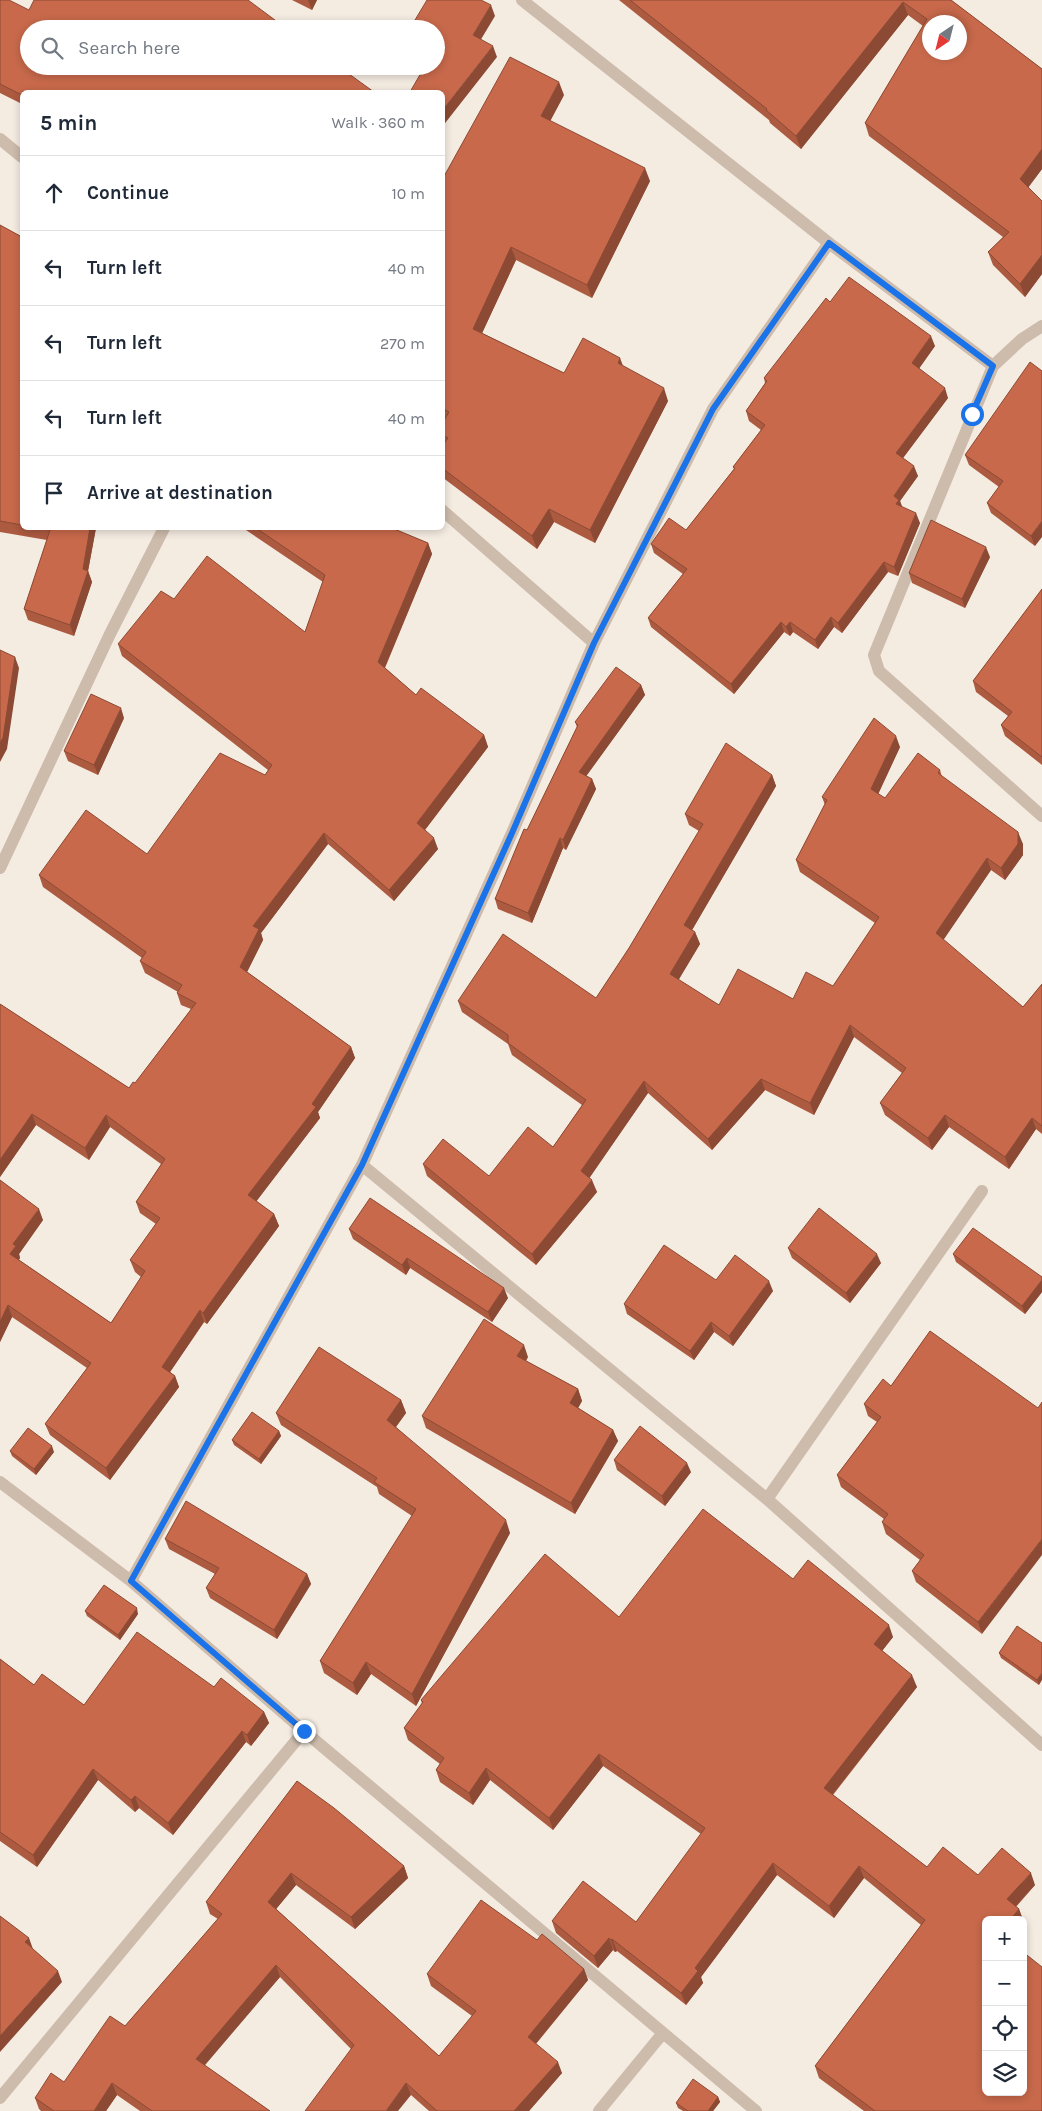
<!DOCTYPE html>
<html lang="en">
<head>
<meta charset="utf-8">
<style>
	:root { --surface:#fff; --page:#f2f2f3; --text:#1f2937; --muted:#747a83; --line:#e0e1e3 }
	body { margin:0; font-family:Karla,sans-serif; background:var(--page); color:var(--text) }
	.controls { position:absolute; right:15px; bottom:15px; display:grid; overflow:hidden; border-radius:8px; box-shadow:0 2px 8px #0003 }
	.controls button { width:45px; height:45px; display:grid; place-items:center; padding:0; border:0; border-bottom:1px solid var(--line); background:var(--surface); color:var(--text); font:25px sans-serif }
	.compass { position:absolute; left:922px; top:15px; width:45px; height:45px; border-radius:50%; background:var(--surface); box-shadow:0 2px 8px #0003; rotate:215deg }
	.stop { position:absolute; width:15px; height:15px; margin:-11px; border:4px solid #1a73e8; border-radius:50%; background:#fff }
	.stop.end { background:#1a73e8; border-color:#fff; box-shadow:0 1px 5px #0008 }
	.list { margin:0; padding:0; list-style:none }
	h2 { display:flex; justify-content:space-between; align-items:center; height:65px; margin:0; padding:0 20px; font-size:21px }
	h2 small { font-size:16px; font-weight:400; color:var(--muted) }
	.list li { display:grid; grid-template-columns:32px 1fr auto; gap:15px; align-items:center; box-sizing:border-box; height:75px; padding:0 20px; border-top:1px solid var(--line) }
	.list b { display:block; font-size:19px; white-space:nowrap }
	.list em { font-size:16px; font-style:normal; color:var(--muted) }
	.icon { flex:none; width:28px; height:28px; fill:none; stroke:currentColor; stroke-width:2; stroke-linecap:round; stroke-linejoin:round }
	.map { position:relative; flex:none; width:1042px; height:2111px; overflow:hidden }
	.search { position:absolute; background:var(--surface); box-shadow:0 2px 8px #0003; left:20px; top:20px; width:425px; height:55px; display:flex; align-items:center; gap:12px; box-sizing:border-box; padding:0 18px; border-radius:28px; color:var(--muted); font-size:19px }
	.panel { position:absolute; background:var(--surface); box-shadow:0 2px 8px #0003; left:20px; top:90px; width:425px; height:440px; border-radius:8px }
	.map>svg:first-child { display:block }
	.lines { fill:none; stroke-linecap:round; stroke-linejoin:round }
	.minor { stroke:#cdbbac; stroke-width:12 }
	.wall { fill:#ac5a40 }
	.shaded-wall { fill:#8c4a34 }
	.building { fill:#c8694b; stroke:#8c4a34; fill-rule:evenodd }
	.route { stroke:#1a73e8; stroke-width:6 }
</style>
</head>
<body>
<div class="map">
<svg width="1042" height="2111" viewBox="0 0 1042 2111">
	<rect width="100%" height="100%" fill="#f4ebe1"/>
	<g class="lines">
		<path class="minor" d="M522 0 829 243 993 366
			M0 139 22 157
			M1042 326 1022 339 993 366 874 655 879 671 1042 816
			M442 510 594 643
			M0 868 110 634 164 528
			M362 1165 767 1499 1042 1745
			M0 1482 131 1581 304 1731 756 2111
			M767 1499 982 1191
			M131 1581 362 1165 512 833 594 643 713 409 829 243
			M0 2098 304 1731
			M599 2111 663 2033"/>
	</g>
	<path class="wall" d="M0 0 22 92V104L0 93Z
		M292 0H317L312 10Z
		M619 0H951L1042 69V169L1028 187 1042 201V274L1025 297 993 265 988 252 1003 237 869 136 865 123 923 26 908 15 801 149 770 123 769 120Z
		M564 95 550 121 650 181 592 298 516 260 482 333 564 373 623 366 668 401 595 543 554 522 537 549 442 477V424L445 420 442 419V180Z
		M0 225 22 237V528H96L88 571 92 582 74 636 28 620 24 609 47 540 0 532Z
		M830 302 935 346 919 368 948 398 903 458 918 476 900 501 902 507 920 523 898 576 888 572 842 633 834 627 818 649 793 632 790 636 784 632 734 694 651 627 648 618 683 574 654 553 651 544 686 530 734 469 733 467 761 430 749 421 746 411 765 383 764 378Z
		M1042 371 1035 546 991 513 987 503 999 487 969 465 965 455Z
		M243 528H392L428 543 432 554 385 668 416 695 484 735 488 747 425 830 438 849 394 901 328 844 261 933 263 940 247 972 351 1047 355 1058 318 1112 320 1118 256 1201 274 1214 279 1226 207 1324 204 1322 170 1372 175 1376 179 1387 110 1480 50 1435 45 1424 87 1368 12 1317 0 1342V1180L43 1220 19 1254 20 1258 19 1260 111 1323 141 1277 135 1272 130 1260 156 1224 140 1213 136 1202 161 1164 110 1127 89 1160 36 1125 0 1177V1004L129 1088 135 1083 191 1009 181 1005 177 993 178 992 145 973 140 961 142 958 43 887 39 875 147 854 265 775 268 770 122 656 118 644 174 599 305 632 323 582Z
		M990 557 965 608 912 583 909 573Z
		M1042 589V765L1005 736 1001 725 1008 716 976 692 973 681Z
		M641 685 645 695 586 776 592 779 596 789 566 850 563 848 532 923 498 909 495 899 527 830 577 727 575 722Z
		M124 718 98 775 68 761 64 751Z
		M900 747 878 794 885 798 940 770 942 777 1023 844V855L1005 880 991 870 943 940 1023 1007 1042 984V1134L1036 1129 1009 1169 949 1127 932 1150 885 1115 880 1103 902 1073 854 1037 814 1115 765 1090 712 1150 648 1093 589 1178 597 1192 536 1265 427 1176 423 1164 489 1176 553 1147 582 1105 512 1055 508 1044 462 1012 458 1001 596 998 629 948 699 831 689 825 685 814 772 775 776 786 692 930 695 932 700 944 678 980 719 1005 793 999 833 986 875 923 800 872 796 860 825 805 822 797Z
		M349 1229 508 1298 492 1322 410 1268 406 1275 353 1239Z
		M788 1248 881 1263 850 1303 792 1258Z
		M953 1254 1042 1277V1292L1025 1314 956 1262Z
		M716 1280 773 1291 733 1346 714 1332 694 1360 627 1314 624 1304Z
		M930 1331 982 1634 916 1582 912 1571 920 1560 886 1534 882 1522 884 1519 841 1487 837 1475 877 1422 868 1416 864 1404 891 1386Z
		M528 1357 526 1361 578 1389 582 1401 578 1408 613 1430 618 1441 575 1514 426 1428 422 1416Z
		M401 1400 406 1413 396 1427 510 1533 416 1706 371 1674 357 1695 324 1673 320 1661 412 1516 379 1494 377 1487 281 1425 276 1413Z
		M279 1431 281 1436 261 1464 234 1445 232 1440Z
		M10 1451 54 1452 36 1475 12 1456Z
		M614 1460 691 1472 665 1506 617 1470Z
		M165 1539 307 1574 311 1584 277 1639 210 1598 206 1588 215 1574 169 1549Z
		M793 1579 893 1637 882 1651 917 1687 833 1795 927 1867 1035 1885 1016 1907 1019 1909 1023 1920H986L1042 2111H864L819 2078 815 2066 921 1925 864 1878 834 1918 777 1875 701 1977 703 1983 686 2005 617 1951 615 1952 613 1950 598 1968 556 1933 552 1921 636 1922 701 1834 603 1766 553 1830 490 1780 473 1805 440 1782 436 1770 440 1764 408 1740 404 1728 422 1704 421 1700 619 1617Z
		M85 1611 138 1614 120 1640 87 1616Z
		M1042 1643 1039 1685 1001 1658 999 1653Z
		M0 1659 34 1685 84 1705 214 1687 264 1712 269 1723 251 1746 246 1742 173 1835 139 1808 135 1812 98 1780 37 1867 0 1841Z
		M297 1781 404 1866 408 1878 355 1929 296 1885 276 1909 439 2056 472 2016 431 1986 427 1974 537 1940 584 1969 588 1980 536 2044 562 2073 529 2111H429L411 2095 351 2049 280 1977 204 2065 270 2111H140L117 2095 106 2111H41L39 2109 35 2098 64 2082 125 2026 218 1919 210 1914 206 1902Z
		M718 2097 720 2102 713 2111H683L678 2108 676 2103Z"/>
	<path class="shaded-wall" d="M308 0H317L312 10Z
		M903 2 908 15 801 149 796 136Z
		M491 5 495 16 477 46 473 35Z
		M493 46 497 57 442 127V111Z
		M559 82 564 95 546 129 541 116Z
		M1042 149V169L1025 192 1020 179Z
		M645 168 650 181 592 298 587 285Z
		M511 247 516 260 478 342 473 329Z
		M1042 255V274L1025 297 1020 284Z
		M931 336 935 346 916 373 912 363Z
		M620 358 625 371 618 363Z
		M664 388 668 401 595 543 590 530Z
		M945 388 948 398 900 462 896 453Z
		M914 466 918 476 900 501 903 509 900 514 894 496Z
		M549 509 554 522 537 549 532 536Z
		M916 513 920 523 898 576 894 567Z
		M1042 521V537L1035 546 1031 536Z
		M90 528H96L88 571 92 582 74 636 70 625 83 569Z
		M428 543 432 554 382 674 378 662Z
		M986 547 990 557 965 608 962 599Z
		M884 562 888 572 842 633 838 623Z
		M831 617 834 627 818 649 815 640Z
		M781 622 784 632 734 694 731 684Z
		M790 622 793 632 790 636 786 627Z
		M15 657 19 668 7 749 0 762V743Z
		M641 685 645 695 582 782 579 772Z
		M121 708 124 718 98 775 94 765Z
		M484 735 488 747 421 835 417 823Z
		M896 736 900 747 875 801 871 789Z
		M772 775 776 786 688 937 684 925Z
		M592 779 596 789 566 850 563 840Z
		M1018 832 1023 844V855L1005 880 1001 868Z
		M324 833 328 844 261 933 263 940 244 978 240 967 253 926Z
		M434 838 438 849 394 901 389 890Z
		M560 838 563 848 532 923 528 913Z
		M987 858 991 870 940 945 936 933Z
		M695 932 700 944 675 986 670 974Z
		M850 1025 854 1037 814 1115 810 1103Z
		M351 1047 355 1058 318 1112 320 1118 252 1207 248 1195Z
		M761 1079 765 1090 712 1150 708 1139Z
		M644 1081 648 1093 586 1183 581 1171Z
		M32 1114 36 1125 0 1177V1160Z
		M106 1115 110 1127 89 1160 85 1148Z
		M945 1115 949 1127 932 1150 928 1138Z
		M1032 1118 1036 1129 1009 1169 1005 1157Z
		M592 1180 597 1192 536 1265 532 1254Z
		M39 1209 43 1220 19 1254 20 1258 15 1265 10 1254 13 1244Z
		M274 1214 279 1226 207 1324 203 1313Z
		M877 1254 881 1263 850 1303 846 1293Z
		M407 1258 410 1268 406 1275 402 1265Z
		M1042 1280V1292L1025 1314 1022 1306Z
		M769 1281 773 1291 733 1346 729 1336Z
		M504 1288 508 1298 492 1322 488 1312Z
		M8 1305 12 1317 0 1342V1322Z
		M200 1310 204 1322 166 1378 162 1367Z
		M711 1322 714 1332 694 1360 690 1351Z
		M524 1345 528 1357 521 1368 517 1356Z
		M175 1376 179 1387 110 1480 106 1468Z
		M578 1389 582 1401 574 1415 570 1403Z
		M401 1400 406 1413 392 1432 387 1420Z
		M613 1430 618 1441 575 1514 571 1503Z
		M279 1431 281 1436 261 1464 259 1459Z
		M52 1446 54 1452 36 1475 34 1469Z
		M687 1463 691 1472 665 1506 662 1496Z
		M506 1520 510 1533 416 1706 412 1694Z
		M1042 1539V1555L982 1634 978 1622Z
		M307 1574 311 1584 277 1639 274 1630Z
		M137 1608 138 1614 120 1640 118 1635Z
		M889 1625 893 1637 878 1656 874 1644Z
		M366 1662 371 1674 357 1695 353 1683Z
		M1042 1673V1680L1039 1685 1037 1680Z
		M912 1675 917 1687 828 1800 824 1788Z
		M264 1712 269 1723 251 1746 247 1735Z
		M242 1731 246 1742 173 1835 168 1823Z
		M599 1754 603 1766 553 1830 549 1818Z
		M486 1768 490 1780 473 1805 469 1793Z
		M93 1769 98 1780 37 1867 33 1855Z
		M135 1796 139 1808 135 1812 131 1800Z
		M773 1863 777 1875 701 1977 703 1983 686 2005 681 1993 695 1968Z
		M404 1866 408 1878 355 1929 351 1917Z
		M859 1866 864 1878 834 1918 829 1906Z
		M291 1873 296 1885 272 1914 268 1902Z
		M1031 1873 1035 1885 1011 1911 1007 1899Z
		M1019 1909 1023 1920H1010Z
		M29 1938 33 1949 25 1942Z
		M609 1938 613 1950 598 1968 594 1956Z
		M612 1939 617 1951 615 1952 611 1940Z
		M276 1965 280 1977 200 2071 196 2059Z
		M584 1969 588 1980 532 2048 528 2037Z
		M58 1971 62 1982 0 2052V2036Z
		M558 2062 562 2073 529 2111H514Z
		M112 2083 117 2095 106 2111H94Z
		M406 2083 411 2095 398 2111H386Z
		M718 2097 720 2102 713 2111H708Z"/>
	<path class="building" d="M0 0H9L29 10 34 0H248L287 29H29V66H338L374 92H22V95L0 84Z
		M427 0H481L491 5 473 35 493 46 442 111V92H410L425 66H436V29H416L419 22 415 20Z
		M630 0H951L1042 69V149L1020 179 1042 201V255L1020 284 988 252 1009 232 865 123 927 19 903 2 796 136 766 110 767 109ZM930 22H960V52H930Z
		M510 57 559 82 541 116 645 168 587 285 511 247 473 329 564 373 583 338 620 358 618 363 664 388 590 530 549 509 532 536 442 468V446L448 438 442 435V424L449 412 442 408V180Z
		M0 225 22 237V525L0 521Z
		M849 277 931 336 912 363 945 388 896 453 914 466 894 496 899 500 896 504 916 513 894 567 884 562 838 623 831 617 815 640 790 622 786 627 781 622 731 684 648 618 687 569 651 544 669 518 686 530 735 468 733 467 765 425 746 411 767 381 764 378 826 298 830 302Z
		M1030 362 1042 371V521L1031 536 987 503 1003 481 965 455Z
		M931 520 986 547 962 599 909 573Z
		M38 528H90L83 569 88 571 70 625 24 609 50 530Z
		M256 528H392L428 543 378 662 416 695 421 688 484 735 417 823 434 838 389 890 324 833 253 926 259 929 240 967 351 1047 312 1104 316 1107 248 1195 274 1214 203 1313 200 1310 162 1367 175 1376 106 1468 45 1424 91 1363 8 1305 0 1322V1180L39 1209 13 1244 16 1246 10 1254 111 1323 145 1271 130 1260 160 1218 136 1202 165 1159 106 1115 85 1148 32 1114 0 1160V1004L129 1088 133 1082 135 1083 196 1003 177 993 182 985 140 961 146 952 39 875 86 810 147 854 220 753 265 775 272 765 118 644 161 591 174 599 207 556 305 632 325 575Z
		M1042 589V757L1001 725 1012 712 973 681Z
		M0 650 15 657 3 738 0 743Z
		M616 667 641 685 579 772 592 779 563 840 560 838 528 913 495 899 524 829 527 830 578 725 575 722Z
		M91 694 121 708 94 765 64 751Z
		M874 718 896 736 871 789 885 798 918 753 940 770 938 773 1018 832V844L1001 868 987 858 936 933 1023 1007 1042 984V1126L1032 1118 1005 1157 945 1115 928 1138 880 1103 906 1068 850 1025 810 1103 761 1079 708 1139 644 1081 581 1171 592 1180 532 1254 423 1164 443 1139 489 1176 528 1127 553 1147 586 1100 508 1043V1035L458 1001 503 934 596 998 629 948 703 824 685 814 726 743 772 775 684 925 695 932 670 974 719 1005 738 969 793 999 806 972 833 986 879 917 796 860 827 800 822 797Z
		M370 1198 504 1288 488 1312 407 1258 402 1265 349 1229Z
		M819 1208 877 1254 846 1293 788 1248Z
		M973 1228 1042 1277V1280L1022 1306 953 1254Z
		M664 1245 716 1280 735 1255 769 1281 729 1336 711 1322 690 1351 624 1304Z
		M484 1319 524 1345 517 1356 578 1389 570 1403 613 1430 571 1503 422 1416Z
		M930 1331 1038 1408 1042 1402V1539L978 1622 912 1571 924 1555 882 1522 888 1514 837 1475 881 1417 864 1404 883 1379 891 1386Z
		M319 1347 401 1400 387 1420 506 1520 412 1694 366 1662 353 1683 320 1661 416 1509 374 1482 377 1478 276 1413Z
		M252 1412 279 1431 259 1459 232 1440Z
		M640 1426 687 1463 662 1496 614 1460Z
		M28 1428 52 1446 34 1469 10 1451Z
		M186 1501 307 1574 274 1630 206 1588 219 1568 165 1539Z
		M703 1509 793 1579 808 1560 889 1625 874 1644 912 1675 824 1788 927 1867 943 1847 978 1875 1002 1848 1031 1873 1007 1899 1019 1909 1010 1920H986V2092H1023V1952L1042 1967V2111H875L815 2066 925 1920 859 1866 829 1906 773 1863 695 1968 698 1971 681 1993 612 1939 611 1940 609 1938 594 1956 552 1921 583 1881 636 1922 705 1828 599 1754 549 1818 486 1768 469 1793 436 1770 444 1758 404 1728 423 1702 421 1700 545 1554 619 1617Z
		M104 1585 137 1608 118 1635 85 1611Z
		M1017 1626 1042 1643V1673L1037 1680 999 1653Z
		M137 1632 214 1687 221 1678 264 1712 247 1735 242 1731 168 1823 135 1796 131 1800 93 1769 33 1855 0 1832V1659L34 1685 42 1674 84 1705Z
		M297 1781 334 1808 404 1866 351 1917 291 1873 268 1902 439 2056 476 2011 427 1974 481 1900 537 1940 542 1934 584 1969 528 2037 558 2062 514 2111H437L406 2083 386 2111H305L354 2045 276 1965 196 2059 270 2111H152L112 2083 94 2111H54L35 2098 51 2073 64 2082 110 2016 125 2026 222 1914 206 1902Z
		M0 1916 29 1938 25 1942 58 1971 0 2036Z
		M693 2079 718 2097 708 2111H688L676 2103Z"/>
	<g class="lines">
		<path class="route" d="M304 1731 131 1581 362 1165 512 833 594 643 713 409 829 243 993 366 972 414"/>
	</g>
</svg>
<div class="controls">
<button>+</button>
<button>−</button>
<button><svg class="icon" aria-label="locate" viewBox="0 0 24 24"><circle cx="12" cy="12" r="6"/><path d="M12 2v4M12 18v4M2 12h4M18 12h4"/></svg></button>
<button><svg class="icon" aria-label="layers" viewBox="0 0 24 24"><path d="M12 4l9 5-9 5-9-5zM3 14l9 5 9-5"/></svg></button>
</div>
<svg class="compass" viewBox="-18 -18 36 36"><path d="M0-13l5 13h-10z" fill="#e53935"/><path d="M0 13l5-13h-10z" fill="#747a83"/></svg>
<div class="stop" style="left:972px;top:414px"></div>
<div class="stop end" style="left:304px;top:1731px"></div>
<div class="search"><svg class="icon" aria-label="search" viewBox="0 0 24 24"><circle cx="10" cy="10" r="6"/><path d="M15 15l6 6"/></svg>Search here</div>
<section class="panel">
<h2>5 min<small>Walk · 360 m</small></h2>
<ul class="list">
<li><svg class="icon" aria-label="ahead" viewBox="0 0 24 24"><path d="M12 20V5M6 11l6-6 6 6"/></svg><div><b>Continue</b></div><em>10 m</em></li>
<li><svg class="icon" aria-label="left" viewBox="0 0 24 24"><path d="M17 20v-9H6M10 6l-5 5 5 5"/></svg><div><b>Turn left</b></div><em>40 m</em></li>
<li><svg class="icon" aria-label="left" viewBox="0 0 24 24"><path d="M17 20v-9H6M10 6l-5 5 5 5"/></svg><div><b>Turn left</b></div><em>270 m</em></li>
<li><svg class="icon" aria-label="left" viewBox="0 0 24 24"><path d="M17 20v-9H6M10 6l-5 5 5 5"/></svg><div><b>Turn left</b></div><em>40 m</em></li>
<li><svg class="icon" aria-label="arrive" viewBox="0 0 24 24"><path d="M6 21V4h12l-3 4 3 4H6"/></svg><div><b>Arrive at destination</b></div></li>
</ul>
</section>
</div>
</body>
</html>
